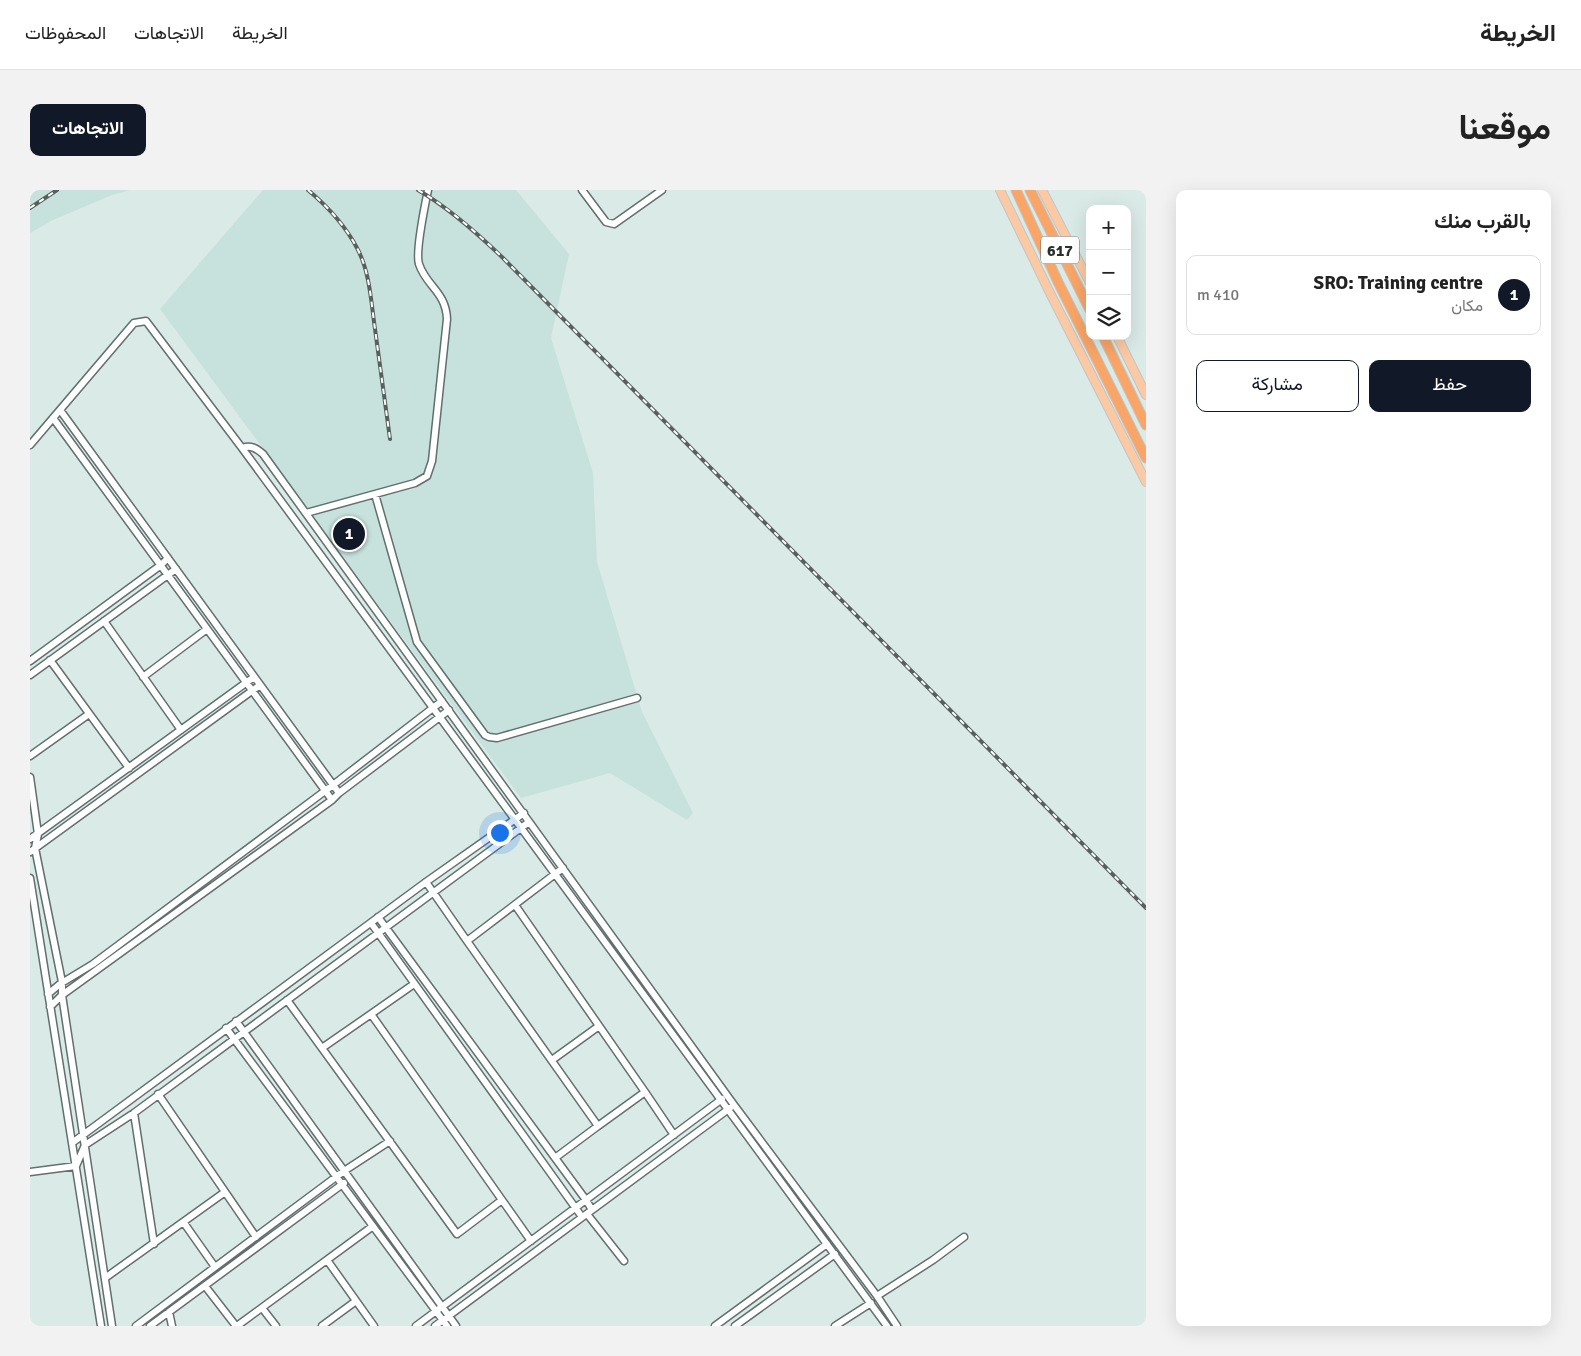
<!DOCTYPE html>
<html lang="ar">
<head>
<meta charset="utf-8">
<style>
	:root { --surface:#fff; --page:#f2f2f2; --text:#222; --muted:#767676; --line:#e0e0e0; --accent:#111827 }
	body { margin:0; font-family:Signika,Vazirmatn,sans-serif; background:var(--page); color:var(--text); direction:rtl }
	.controls { position:absolute; right:15px; top:15px; display:grid; overflow:hidden; border-radius:10px; box-shadow:0 5px 20px #0002 }
	.controls button { width:45px; height:45px; display:grid; place-items:center; padding:0; border:0; border-bottom:1px solid var(--line); background:var(--surface); color:var(--text); font:25px sans-serif }
	.you { position:absolute; left:469px; top:642px; width:18px; height:18px; margin:-12px; border:4px solid #fff; border-radius:50%; background:#1a73e8; box-shadow:0 0 0 8px #1a73e833 }
	.badge { display:grid; place-items:center; width:32px; height:32px; border-radius:50%; background:var(--accent); color:#fff; font-size:16px; font-weight:700 }
	.pin { position:absolute; translate:-50% -50%; border:2px solid #fff; box-shadow:0 1px 5px #0006 }
	.list { margin:0; padding:0; list-style:none }
	h2 { display:flex; justify-content:space-between; align-items:center; height:65px; margin:0; padding:0 20px; font-size:21px }
	h2 small { font-size:16px; font-weight:400; color:var(--muted) }
	.list li { display:grid; grid-template-columns:32px 1fr auto; gap:15px; align-items:center; box-sizing:border-box; height:80px; margin:0 10px 10px; padding:0 10px; border:1px solid var(--line); border-radius:10px }
	.list b { display:block; font-size:19px; white-space:nowrap }
	.list p { margin:0; font-size:16px; white-space:nowrap; color:var(--muted) }
	.list em { font-size:16px; font-style:normal; color:var(--muted) }
	.actions { display:flex; gap:10px; padding:15px 20px }
	.actions a { flex:1; padding:11px 0; border:1px solid var(--accent); border-radius:10px; text-align:center; font-size:18px; color:var(--accent) }
	.actions .main { background:var(--accent); color:#fff }
	.icon { flex:none; width:28px; height:28px; fill:none; stroke:currentColor; stroke-width:2; stroke-linecap:round; stroke-linejoin:round }
	.map { position:relative; flex:none; width:1116px; height:1136px; overflow:hidden; direction:ltr; border-radius:10px }
	header { display:flex; align-items:center; gap:30px; box-sizing:border-box; height:70px; padding:0 25px; background:var(--surface); border-bottom:1px solid var(--line) }
	header strong { font-size:24px }
	nav { display:flex; gap:28px; margin-inline-start:auto; font-size:18px }
	.intro { display:flex; align-items:center; justify-content:space-between; box-sizing:border-box; height:120px; padding:0 30px }
	h1 { margin:0; font-size:35px }
	.button { padding:12px 22px; border-radius:10px; background:var(--accent); color:#fff; font-size:18px; font-weight:700 }
	main { display:flex; gap:30px; padding:0 30px }
	aside { flex:1; background:var(--surface); border-radius:10px; box-shadow:0 5px 20px #0002 }
	.map>svg:first-child { display:block }
	.built { fill:#c7e1dc }
	.lines { fill:none; stroke-linecap:round; stroke-linejoin:round }
	.minor-casing { stroke:#616f6d; stroke-width:9 }
	.major-casing { stroke:#c3c5c4; stroke-width:10 }
	.highway-casing { stroke:#c3c5c4; stroke-width:11 }
	.minor { stroke:#fff; stroke-width:6 }
	.major { stroke:#fbc9a4; stroke-width:8 }
	.highway { stroke:#f9a567; stroke-width:9 }
	.rail-casing { stroke:#57605e; stroke-width:4 }
	.rail { stroke:#fff; stroke-width:2; stroke-dasharray:5.5; stroke-linecap:butt }
	.labels { text-anchor:middle; stroke-width:5; stroke-linejoin:round; paint-order:stroke }
	.shield { fill:#fff; stroke:#696d6d; stroke-width:1 }
	.shield-label { font-size:16px; font-weight:bold; fill:#292f2e }
</style>
</head>
<body>
<header>
<strong>الخريطة</strong>
<nav><a>الخريطة</a><a>الاتجاهات</a><a>المحفوظات</a></nav>
</header>
<div class="intro"><h1>موقعنا</h1><a class="button">الاتجاهات</a></div>
<main>
<aside>
<h2>بالقرب منك<small></small></h2>
<ul class="list">
<li><span class="badge">1</span><div><b>SRO: Training centre</b><p>مكان</p></div><em>410 m</em></li>
</ul>
<div class="actions"><a class="main">حفظ</a><a>مشاركة</a></div>
</aside>
<div class="map">
<svg width="1116" height="1136" viewBox="0 0 1116 1136">
	<rect width="100%" height="100%" fill="#daeae7"/>
	<path class="built" d="M0 0H100L82 5 23 30 0 43Z
		M233 0H486L539 64 521 148 563 283 567 372 612 522 663 623 657 630 580 583 491 608 130 119Z"/>
	<g class="lines">
		<g class="minor-casing">
			<path id="minor" d="M552 0 576 32 584 34 632 0
				M30 220 309 603
				M23 228 302 610
				M0 255 104 133 116 131 212 258
				M345 304 387 452 455 545 459 547 467 548 607 508
				M276 323 385 293 397 286 402 271 417 129C416 102 396 96 389 74 385 62 395 15 398 0
				M74 431 151 540
				M20 470 99 578
				M0 471 131 375 138 368
				M0 485 146 379
				M113 487 177 439
				M0 566 59 524
				M0 587 8 644 5 658 32 792V805L82 1136
				M0 649 224 487
				M0 662 230 495
				M0 688 71 1136
				M396 692 437 751 533 678
				M485 715 615 902
				M348 727 556 1010 562 1020
				M341 733 552 1027
				M437 751 568 936 525 968
				M18 804 30 794 63 774 303 595 412 511
				M257 810 427 1044 472 1010 341 824 384 794
				M20 817 32 805 302 610 309 603 419 520
				M206 831 426 1136
				M196 838 417 1136
				M292 858 341 824
				M522 870 569 836
				M128 904 226 1047
				M104 923 124 1054
				M568 936 615 902 644 945
				M42 953 396 692 494 623
				M0 982 46 976 55 955 104 923 499 632
				M472 1010 501 1051
				M557 1024 594 1071
				M154 1033 185 1077
				M297 1070 344 1136
				M75 1088 195 1002
				M175 1096 206 1136
				M847 1106 903 1070 934 1047
				M232 1118 246 1136
				M139 1122 142 1136
				M106 1136 314 981 360 951
				M120 1136 314 993
				M207 1136 343 1036
				M292 1136 326 1111
				M386 1136 692 909
				M405 1136 700 918
				M685 1136 797 1054
				M705 1136 805 1064
				M805 1136 841 1113
				M857 1136 212 258C221 255 226 258 233 264L704 915 847 1106 867 1136"/>
		</g>
		<g class="major-casing">
			<path id="major" d="M970 0 1020 103 1116 292
				M1012 0 1060 93
				M1087 146 1116 205"/>
		</g>
		<g class="highway-casing">
			<path id="highway" d="M986 0 1028 92 1116 268
				M1000 0 1060 120
				M1073 146 1116 235"/>
		</g>
		<use href="#minor" class="minor"/>
		<use href="#major" class="major"/>
		<use href="#highway" class="highway"/>
		<g class="rail-casing">
			<path id="rail" d="M278 0C297 16 315 35 327 58 340 82 341 112 345 139 350 176 355 212 360 249
				M388 0C419 18 447 43 473 68L1116 718
				M0 18 27 0"/>
		</g>
		<use href="#rail" class="rail"/>
	</g>
	<g class="labels">
		<rect class="shield" x="1011" y="46.5" width="38" height="27" rx="4"/>
		<g class="shield-label">
			<text x="1030" y="66">617</text>
		</g>
	</g>
</svg>
<div class="controls">
<button>+</button>
<button>−</button>
<button><svg class="icon" aria-label="layers" viewBox="0 0 24 24"><path d="M12 4l9 5-9 5-9-5zM3 14l9 5 9-5"/></svg></button>
</div>
<div class="you"></div>
<div class="pin badge" style="left:319px;top:344px">1</div>
</div>
</main>
</body>
</html>
